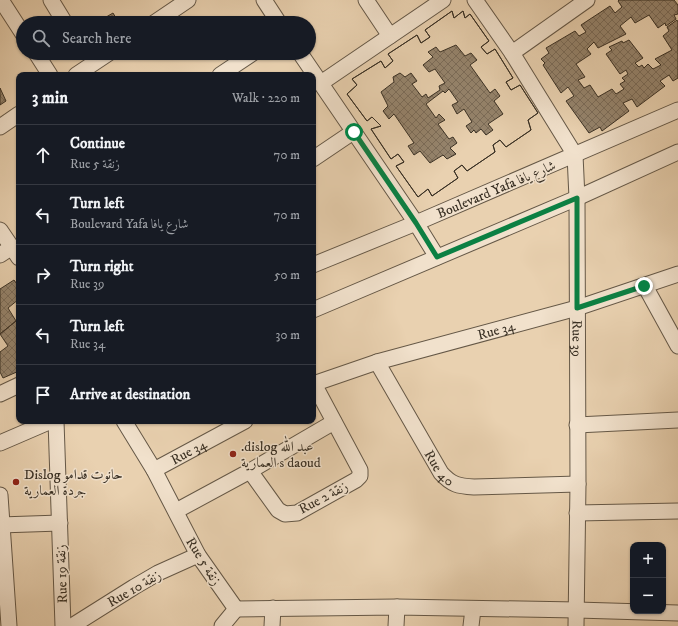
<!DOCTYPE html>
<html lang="en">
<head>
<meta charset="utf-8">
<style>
	:root { --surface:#171b24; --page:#242831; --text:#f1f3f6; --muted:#9ea1a6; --line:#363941 }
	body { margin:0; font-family:"IM FELL DW Pica",Amiri,serif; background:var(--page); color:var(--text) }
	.controls { position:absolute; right:12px; bottom:12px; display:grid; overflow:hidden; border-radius:8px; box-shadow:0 1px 3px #0004 }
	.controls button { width:36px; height:36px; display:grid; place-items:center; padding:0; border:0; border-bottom:1px solid var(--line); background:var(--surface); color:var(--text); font:20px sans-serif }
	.stop { position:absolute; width:12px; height:12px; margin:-9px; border:3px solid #0b8043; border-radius:50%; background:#fff }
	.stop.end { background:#0b8043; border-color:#fff; box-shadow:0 1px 4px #0008 }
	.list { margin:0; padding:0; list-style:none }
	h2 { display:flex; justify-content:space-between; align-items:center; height:52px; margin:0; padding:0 16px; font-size:17px }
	h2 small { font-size:13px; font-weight:400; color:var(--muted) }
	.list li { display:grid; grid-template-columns:26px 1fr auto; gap:12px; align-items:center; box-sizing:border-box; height:60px; padding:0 16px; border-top:1px solid var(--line) }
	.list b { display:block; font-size:15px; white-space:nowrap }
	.list p { margin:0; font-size:13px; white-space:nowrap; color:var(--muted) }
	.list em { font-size:13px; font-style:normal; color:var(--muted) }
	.icon { flex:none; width:22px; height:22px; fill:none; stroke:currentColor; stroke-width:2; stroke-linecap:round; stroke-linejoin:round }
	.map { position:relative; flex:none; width:678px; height:626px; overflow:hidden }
	.search { position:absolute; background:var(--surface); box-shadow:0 1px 3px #0004; left:16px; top:16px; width:300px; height:44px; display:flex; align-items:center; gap:10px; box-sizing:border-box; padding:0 14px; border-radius:22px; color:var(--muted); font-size:15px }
	.panel { position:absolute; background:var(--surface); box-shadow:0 1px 3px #0004; left:16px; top:72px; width:300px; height:352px; border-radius:8px }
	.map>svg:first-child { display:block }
	.building { fill:url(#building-cross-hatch); stroke:#393024; fill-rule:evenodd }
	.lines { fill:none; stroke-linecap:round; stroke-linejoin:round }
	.minor-casing { stroke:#655847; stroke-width:17 }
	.minor { stroke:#f1e1cc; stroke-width:15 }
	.route { stroke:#0b8043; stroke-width:5 }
	.poi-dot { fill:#8f2418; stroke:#f1e1cc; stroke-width:1.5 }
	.labels { text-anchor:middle; stroke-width:3; stroke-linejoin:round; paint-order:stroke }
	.street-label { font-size:14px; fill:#393024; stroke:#f1e1cc }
	.poi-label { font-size:14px; fill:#393024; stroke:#f1e1cc; text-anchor:start }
</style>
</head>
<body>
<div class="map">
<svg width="678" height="626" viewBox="0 0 678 626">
	<defs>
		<pattern id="building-cross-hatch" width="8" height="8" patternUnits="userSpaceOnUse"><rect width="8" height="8" fill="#95846d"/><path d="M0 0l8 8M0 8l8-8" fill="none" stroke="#7b6c59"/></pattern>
	</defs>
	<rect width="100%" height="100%" fill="#e9d1b0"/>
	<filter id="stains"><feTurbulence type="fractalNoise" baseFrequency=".005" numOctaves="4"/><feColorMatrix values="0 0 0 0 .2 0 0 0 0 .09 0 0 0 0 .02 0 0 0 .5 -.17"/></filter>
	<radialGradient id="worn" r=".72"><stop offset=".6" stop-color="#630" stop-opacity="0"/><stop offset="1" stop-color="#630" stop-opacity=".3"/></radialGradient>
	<path class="building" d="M619 0H674L678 5V14L674 15 676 19 666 26 665 23 658 28 649 15 635 23 631 17 620 26 626 34 598 48 594 42 587 49 591 54 576 64 585 77 578 80 584 88 590 85 598 97 612 89 616 94 624 89 620 84 625 81 622 78 628 74 626 70 620 74 606 54 612 50 609 47 622 41 623 43 629 40 643 58 635 63 639 67 642 65 644 68 648 64 653 69 661 65 655 59 672 50 663 36 669 31 667 27 677 20 678 22V78L673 81 669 75 660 81 665 86 637 107 632 99 623 103 629 111 602 131 600 127 589 133 566 101 574 96 568 87 561 93 543 65 545 63 541 59 549 53 546 48 575 31 579 36 586 32 581 25 610 6 615 13 622 7 618 1Z
		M452 11 454 18 463 11 465 18 470 14 489 41 481 47 487 54 495 49 513 78 506 82 511 90 520 85 538 113 528 120 531 130 506 147 500 140 493 145 495 152 467 171 462 165 454 171 458 178 432 196 428 189 418 197 396 166 404 162 398 154 391 159 371 129 381 126 372 117 367 121 347 94 357 85 352 79 381 61 385 68 393 61 388 54 417 35 421 43 430 37 425 30ZM456 45 465 56 471 53 477 60 470 65 490 93 495 89 500 96 494 101 503 114 488 124 493 130 486 135 481 129 476 133 474 130 471 133 466 126 472 122 464 109 457 114 452 105 458 102 449 89 445 93 443 91 426 104 436 118 439 114 445 120 438 124 449 139 453 137 457 143 450 148 456 154 447 159 443 155 430 163 420 151 414 155 408 146 414 143 394 114 389 119 383 111 388 106 381 92 394 82 393 77 400 73 405 77 411 73 417 81 412 84 422 97 426 94 428 98 440 90 439 86 445 83 435 69 429 72 423 65 433 57 428 52 436 47 440 52Z
		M452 11 454 18 463 11 465 18 470 14 489 41 481 47 487 54 495 49 513 78 506 82 511 90 520 85 538 113 528 120 531 130 506 147 500 140 493 145 495 152 467 171 462 165 454 171 458 178 432 196 428 189 418 197 396 166 404 162 398 154 391 159 371 129 381 126 372 117 367 121 347 94 357 85 352 79 381 61 385 68 393 61 388 54 417 35 421 43 430 37 425 30Z
		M113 13 119 23H102L101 20Z
		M0 88 6 101 0 105Z
		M14 280 19 287V299L8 308 16 321 0 334V289Z
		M16 321 19 326V371L3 378 0 372V352L8 346 0 334Z"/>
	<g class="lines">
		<g class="minor-casing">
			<g id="minor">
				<path d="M1 0 23 34"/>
				<path d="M51 0 65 23"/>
				<path d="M264 0 279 23"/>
				<path d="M366 0 390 36"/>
				<path id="s1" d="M475 0 512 53 575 155 577 198 578 484 576 626"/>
				<path d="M154 23 188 0"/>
				<path d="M36 53 50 75"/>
				<path d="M300 53 416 223 437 257"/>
				<path d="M512 53 587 0"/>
				<path d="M76 75 109 53"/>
				<path d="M220 75 253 53"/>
				<path d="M321 83 443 0"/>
				<path d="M0 127 19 114"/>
				<path d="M313 159 353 132"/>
				<path d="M0 230 19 258"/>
				<path d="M0 255 12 247"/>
				<path d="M313 265 416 223 678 110"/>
				<path d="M645 286 678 346"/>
				<path d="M313 310 577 198 678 152"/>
				<path id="s2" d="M377 362 441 473C452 485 458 486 474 487L578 484"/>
				<path id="s3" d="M313 384 377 362 577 308 678 274"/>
				<path d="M0 394 19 385"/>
				<path d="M56 421 63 626"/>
				<path d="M124 421 154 470 198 555 236 609"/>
				<path d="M577 425 678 420"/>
				<path d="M0 443 51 421"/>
				<path id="s4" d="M154 470 245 421"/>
				<path d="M250 471 278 510 285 514 297 513 356 480 360 476V470L314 384"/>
				<path d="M0 495 9 626"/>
				<path d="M176 511 250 471 334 422"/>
				<path d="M577 513 678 511"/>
				<path d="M0 525 60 523"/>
				<path d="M236 609 397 607 577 610 678 613"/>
				<path d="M72 626 134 587 158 573 198 555"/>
				<path d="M222 626 236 609"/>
				<path d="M272 626 273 608"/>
				<path d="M396 626 397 607"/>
				<path d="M471 626 473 609"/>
			</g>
		</g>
		<use href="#minor" class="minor"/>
	</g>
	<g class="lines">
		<path class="route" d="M354 132 416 223 437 257 577 198V308L644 286"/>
	</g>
	<g class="poi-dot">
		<circle cx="233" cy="454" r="4"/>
		<circle cx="16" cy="482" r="4"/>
	</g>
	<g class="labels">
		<g class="street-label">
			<text transform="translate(496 189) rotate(-23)" y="5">Boulevard Yafa شارع يافا</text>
			<text dy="5" stroke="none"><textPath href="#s3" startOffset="191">Rue 34</textPath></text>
			<text dy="5" stroke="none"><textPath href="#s1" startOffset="368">Rue 39</textPath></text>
			<text dy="5" stroke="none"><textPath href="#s4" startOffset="39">Rue 34</textPath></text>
			<text dy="5" stroke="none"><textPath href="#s2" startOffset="123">Rue 40</textPath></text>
			<text transform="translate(323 497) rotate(-28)" y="5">Rue 2 زنقة</text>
			<text transform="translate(204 561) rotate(58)" y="5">Rue 5 زنقة</text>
			<text transform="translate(61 574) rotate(-92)" y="5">Rue 19 زنقة</text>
			<text transform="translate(134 588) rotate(-30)" y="5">Rue 10 زنقة</text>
		</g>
		<g class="poi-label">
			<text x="241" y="451">.dislog عبد الله<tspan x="241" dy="16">العمارية s daoud</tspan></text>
			<text x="24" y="479">Dislog حانوت قدامو<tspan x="24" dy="16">جردة العمارية</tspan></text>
		</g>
	</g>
	<rect width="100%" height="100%" filter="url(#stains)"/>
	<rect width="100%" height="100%" fill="url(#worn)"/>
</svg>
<div class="controls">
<button>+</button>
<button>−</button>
</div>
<div class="stop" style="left:354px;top:132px"></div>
<div class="stop end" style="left:644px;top:286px"></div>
<div class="search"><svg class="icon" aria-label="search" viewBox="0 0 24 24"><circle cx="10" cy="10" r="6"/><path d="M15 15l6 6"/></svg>Search here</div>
<section class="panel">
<h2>3 min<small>Walk · 220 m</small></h2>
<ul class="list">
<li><svg class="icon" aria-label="ahead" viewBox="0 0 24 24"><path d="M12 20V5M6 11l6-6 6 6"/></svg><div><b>Continue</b><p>Rue 5 زنقة</p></div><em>70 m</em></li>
<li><svg class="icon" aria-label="left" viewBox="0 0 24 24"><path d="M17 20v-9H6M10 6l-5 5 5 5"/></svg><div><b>Turn left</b><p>Boulevard Yafa شارع يافا</p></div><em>70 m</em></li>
<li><svg class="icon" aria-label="right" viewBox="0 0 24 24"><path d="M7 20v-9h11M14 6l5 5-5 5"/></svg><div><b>Turn right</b><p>Rue 39</p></div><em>50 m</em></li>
<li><svg class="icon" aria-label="left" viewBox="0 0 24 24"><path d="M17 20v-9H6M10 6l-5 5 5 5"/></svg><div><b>Turn left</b><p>Rue 34</p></div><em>30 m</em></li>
<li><svg class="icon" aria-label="arrive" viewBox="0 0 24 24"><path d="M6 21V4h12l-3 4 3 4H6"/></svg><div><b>Arrive at destination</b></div></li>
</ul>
</section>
</div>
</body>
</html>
